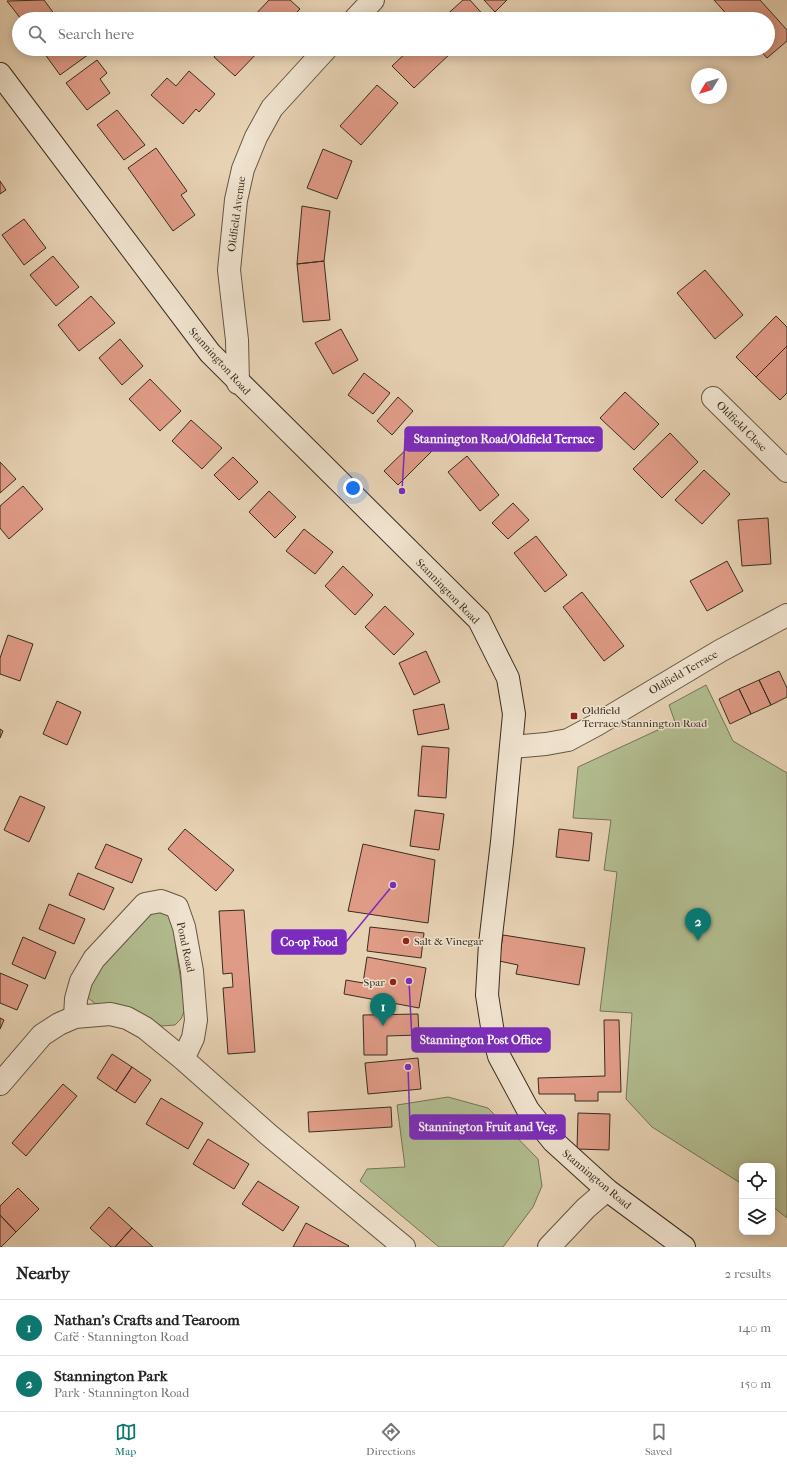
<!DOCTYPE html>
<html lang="en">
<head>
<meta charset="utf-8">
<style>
	:root { --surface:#fff; --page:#f2f2f2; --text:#222; --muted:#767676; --line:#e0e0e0; --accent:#0f766e }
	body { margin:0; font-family:"IM FELL French Canon",serif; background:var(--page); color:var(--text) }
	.controls { position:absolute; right:12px; bottom:12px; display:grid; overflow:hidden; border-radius:8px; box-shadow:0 2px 10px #0003 }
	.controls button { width:36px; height:36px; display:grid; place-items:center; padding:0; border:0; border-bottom:1px solid var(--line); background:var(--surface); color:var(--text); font:20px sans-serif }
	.compass { position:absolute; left:691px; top:68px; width:36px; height:36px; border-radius:50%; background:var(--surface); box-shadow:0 2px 10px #0003; rotate:232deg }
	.you { position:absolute; left:353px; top:488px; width:14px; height:14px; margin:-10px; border:3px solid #fff; border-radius:50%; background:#1a73e8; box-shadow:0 0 0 6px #1a73e833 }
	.badge { display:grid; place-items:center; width:26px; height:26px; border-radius:50%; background:var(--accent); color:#fff; font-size:13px; font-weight:700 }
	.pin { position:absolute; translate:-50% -33px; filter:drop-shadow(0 1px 2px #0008) }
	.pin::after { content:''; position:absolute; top:21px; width:14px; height:12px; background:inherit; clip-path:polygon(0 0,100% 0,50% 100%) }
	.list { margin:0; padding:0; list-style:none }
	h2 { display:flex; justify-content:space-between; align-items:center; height:52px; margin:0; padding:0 16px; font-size:17px }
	h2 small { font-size:13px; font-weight:400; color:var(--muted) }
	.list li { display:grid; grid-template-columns:26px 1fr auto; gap:12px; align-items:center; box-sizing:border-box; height:56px; padding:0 16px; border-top:1px solid var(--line) }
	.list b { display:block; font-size:15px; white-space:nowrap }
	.list p { margin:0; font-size:13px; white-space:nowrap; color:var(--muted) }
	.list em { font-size:13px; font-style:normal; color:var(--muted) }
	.icon { flex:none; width:22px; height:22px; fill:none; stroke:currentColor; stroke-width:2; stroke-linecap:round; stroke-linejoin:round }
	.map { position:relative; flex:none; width:787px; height:1247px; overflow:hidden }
	.search { position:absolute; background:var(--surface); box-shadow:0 2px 10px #0003; left:12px; right:12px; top:12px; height:44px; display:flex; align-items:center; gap:10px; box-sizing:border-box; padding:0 14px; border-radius:22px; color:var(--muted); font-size:15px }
	.sheet { height:164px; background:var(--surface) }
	nav { display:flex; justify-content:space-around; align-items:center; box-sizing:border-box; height:56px; border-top:1px solid var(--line); background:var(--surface); font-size:11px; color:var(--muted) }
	nav a { display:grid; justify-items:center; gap:2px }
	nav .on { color:var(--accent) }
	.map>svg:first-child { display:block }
	.green { fill:#b2bd90; stroke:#767457 }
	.building { fill:#e09b87; stroke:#392c1e }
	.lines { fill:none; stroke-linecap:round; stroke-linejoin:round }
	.minor-casing { stroke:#645644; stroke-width:24 }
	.secondary-casing { stroke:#392c1e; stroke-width:24 }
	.minor { stroke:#efe2ce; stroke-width:22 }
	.secondary { stroke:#efe2ce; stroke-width:22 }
	.poi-dot { fill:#8f2418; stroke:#efe2ce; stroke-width:1.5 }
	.labels { text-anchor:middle; stroke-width:3; stroke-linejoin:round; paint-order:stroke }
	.street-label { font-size:11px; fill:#392c1e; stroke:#efe2ce }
	.poi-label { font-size:11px; fill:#392c1e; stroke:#efe2ce; text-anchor:start }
	.leader { fill:none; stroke:#7b2cbf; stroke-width:1.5 }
	.callout-dot { fill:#7b2cbf; stroke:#efe2ce; stroke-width:1.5 }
	.callout { fill:#7b2cbf; stroke:#7b2cbf; stroke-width:1.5 }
	.callout-label { font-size:12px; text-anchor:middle; font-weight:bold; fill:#fff }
</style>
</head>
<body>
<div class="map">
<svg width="787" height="1247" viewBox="0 0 787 1247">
	<rect width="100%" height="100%" fill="#e7d2b4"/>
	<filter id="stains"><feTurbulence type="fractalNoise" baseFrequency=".005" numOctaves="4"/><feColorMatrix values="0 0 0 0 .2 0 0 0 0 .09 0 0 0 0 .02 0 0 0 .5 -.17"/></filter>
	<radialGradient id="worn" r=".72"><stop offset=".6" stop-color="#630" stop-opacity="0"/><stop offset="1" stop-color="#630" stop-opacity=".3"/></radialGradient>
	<path class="green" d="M706 685 733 741 787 773V1218L772 1206V1166H742V1184L652 1127 626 1099 632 1013 600 1011 617 872 604 870 611 820 573 818 578 767 675 722 669 705Z
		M164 911 172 921 185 1009 181 1019 175 1025 162 1026 139 1015 96 1004 88 998 87 986 96 970 153 912Z
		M448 1097 488 1108 538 1159 542 1186 533 1207 503 1247H439L360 1181 367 1169 405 1167 397 1105Z"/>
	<path class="building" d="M44 0 58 19H21L7 1Z
		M269 0H290L300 9 290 19H253L252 18Z
		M463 0H470L486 18 442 19Z
		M484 0H507L495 12Z
		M714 0H760L787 30V41L767 58 759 49H768V19H731Z
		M43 49H96L60 75 42 50Z
		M221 49H261L235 76 214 57Z
		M410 49H451L453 51 414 88 392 66Z
		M97 60 107 73 100 79 110 93 87 110 66 83Z
		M189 71 215 94 199 112 196 109 183 124 151 95 167 78 176 86Z
		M377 85 398 103 361 145 340 126Z
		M117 110 145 145 124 160 97 125Z
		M156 148 187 191 181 195 195 215 173 231 128 168Z
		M323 149 352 161 337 199 307 188Z
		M0 181 6 190 0 194Z
		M302 206 330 211 324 261 297 264Z
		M24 219 46 248 24 265 2 235Z
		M53 256 79 287 56 306 30 275Z
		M324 261 330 320 303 322 297 264Z
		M705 270 743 315 715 339 677 293Z
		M91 296 115 323 79 351 58 325Z
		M776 316 787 327V346L756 377 736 357Z
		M341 329 358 360 333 374 315 343Z
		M120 339 143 366 122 385 99 358Z
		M787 346V393L780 400 756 377Z
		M364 373 390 393 373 414 348 395Z
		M150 379 181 411 160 431 129 399Z
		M625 392 659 424 634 450 600 418Z
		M398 397 413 411 392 435 377 421Z
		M191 420 222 448 202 469 172 441Z
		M670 433 698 462 662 498 633 469Z
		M419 437 433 450 398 485 384 471Z
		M467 456 499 495 480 511 448 472Z
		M233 457 258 482 239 500 214 475Z
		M0 462 16 479 0 493Z
		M704 470 730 494 702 524 675 500Z
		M23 486 43 509 9 539 0 528V506Z
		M269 491 296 517 275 538 249 512Z
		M513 503 529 520 508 539 492 523Z
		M768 518 771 564 742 566 738 520Z
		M304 529 333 552 315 574 286 551Z
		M536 536 567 575 545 592 514 553Z
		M727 561 743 591 707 611 690 581Z
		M343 566 373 595 355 615 325 586Z
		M582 592 624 646 604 661 563 607Z
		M385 606 414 634 394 655 365 627Z
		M8 635 33 644 20 681 0 674V658Z
		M426 651 440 682 414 695 399 663Z
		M779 671 787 688V697L771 705 759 680Z
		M759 680 771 705 751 714 739 689Z
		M739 689 751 714 730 724 719 699Z
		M57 701 81 712 67 745 43 734Z
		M444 704 449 729 418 735 413 710Z
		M0 729 3 731 0 738Z
		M422 746 449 748 446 798 418 796Z
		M20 796 45 807 29 842 4 830Z
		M415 810 444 814 439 850 410 846Z
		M185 829 234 870 216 891 168 849Z
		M559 829 592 833 589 861 556 857Z
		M106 844 142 859 132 883 95 868Z
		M363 844 435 860 428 923 348 911Z
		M78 873 114 888 104 910 69 895Z
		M49 904 85 919 74 944 39 929Z
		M244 910 255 1052 228 1054 223 988 233 987 232 973 223 974 219 911Z
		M370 927 424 933 421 958 367 951Z
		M503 935 585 948 579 985 516 974 518 965 499 961Z
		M23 937 56 952 45 979 12 964Z
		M367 957 426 968 419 1008 344 994 346 980 363 983Z
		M0 973 28 985 17 1010 0 1003Z
		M418 1014 419 1035 387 1036V1055H364L363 1015Z
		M0 1018 4 1020 0 1029Z
		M604 1020H619L621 1092H598V1101H575V1094H539L538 1078 605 1076Z
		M112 1054 132 1067 116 1091 97 1078Z
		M418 1058 421 1089 368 1094 365 1063Z
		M132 1067 151 1080 135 1103 116 1091Z
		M63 1084 77 1096 26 1156 12 1143Z
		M161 1098 203 1123 188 1149 146 1124Z
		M391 1107 392 1127 309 1132 308 1112Z
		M578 1113 610 1114 609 1150 577 1149Z
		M208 1139 249 1164 234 1189 193 1164Z
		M258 1181 299 1207 283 1231 242 1204Z
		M18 1188 39 1209 16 1232 0 1215V1206Z
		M109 1207 132 1228 115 1247H111L90 1228Z
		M0 1215 16 1232 1 1247H0Z
		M306 1223 349 1246 348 1247H293Z
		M132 1228 153 1247H115Z"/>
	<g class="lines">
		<g class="minor-casing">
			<path id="minor" d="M355 19 373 0
				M238 383 237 340 229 270 236 200 243 169 256 137 272 108 326 49
				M713 398 787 471
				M512 747 546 744 568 740 596 725 720 651 787 615
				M75 1017 76 999 81 981 94 959 145 904 161 901 177 907 184 927 192 971 196 1020 193 1038 183 1059
				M0 1084 42 1035 59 1024 75 1017 110 1014 127 1018 145 1028 183 1059 269 1135 404 1247
				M549 1247 586 1208 607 1190"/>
		</g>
		<g class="secondary-casing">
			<path id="secondary" d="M0 74 210 353 479 620 508 678 514 714 502 842 490 944 487 995 493 1033 499 1056 528 1110 553 1141 607 1190 684 1247"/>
		</g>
		<use href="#minor" class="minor"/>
		<use href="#secondary" class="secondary"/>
	</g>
	<g class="poi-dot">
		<rect x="570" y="712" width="8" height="8" rx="2"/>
		<circle cx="406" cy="941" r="4"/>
		<circle cx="393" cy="982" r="4"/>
	</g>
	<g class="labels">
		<g class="street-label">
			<text transform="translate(236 214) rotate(-82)" y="4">Oldfield Avenue</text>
			<text transform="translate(220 361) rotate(48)" y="4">Stannington Road</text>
			<text transform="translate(742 426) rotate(45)" y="4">Oldfield Close</text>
			<text transform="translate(448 591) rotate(46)" y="4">Stannington Road</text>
			<text transform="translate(683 672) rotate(-30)" y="4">Oldfield Terrace</text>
			<text transform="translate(186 947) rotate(78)" y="4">Pond Road</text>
			<text transform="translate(597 1179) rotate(40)" y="4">Stannington Road</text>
		</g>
		<g class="poi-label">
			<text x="582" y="714">Oldfield<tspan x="582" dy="13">Terrace/Stannington Road</tspan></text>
			<text x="414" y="945">Salt &amp; Vinegar</text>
			<text x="385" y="986" text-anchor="end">Spar</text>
		</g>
	</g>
	<path class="leader" d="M402 491L405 439M393 885L346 942M409 981L412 1040M408 1067L410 1127"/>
	<g class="callout-dot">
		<circle cx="402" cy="491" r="4"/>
		<circle cx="393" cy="885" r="4"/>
		<circle cx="409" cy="981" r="4"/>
		<circle cx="408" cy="1067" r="4"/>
	</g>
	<g class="callout">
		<rect x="405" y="427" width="197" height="24" rx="4"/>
		<rect x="272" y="930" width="74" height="24" rx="4"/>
		<rect x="412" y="1028" width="138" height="24" rx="4"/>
		<rect x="410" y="1115" width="155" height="24" rx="4"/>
	</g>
	<g class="callout-label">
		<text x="504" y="443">Stannington Road/Oldfield Terrace</text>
		<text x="309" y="946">Co-op Food</text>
		<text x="481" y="1044">Stannington Post Office</text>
		<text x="488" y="1131">Stannington Fruit and Veg.</text>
	</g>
	<rect width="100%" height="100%" filter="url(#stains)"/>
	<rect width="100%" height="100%" fill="url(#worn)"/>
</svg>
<div class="controls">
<button><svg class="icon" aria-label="locate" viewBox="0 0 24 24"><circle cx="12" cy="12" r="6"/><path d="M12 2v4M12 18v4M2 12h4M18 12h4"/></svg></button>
<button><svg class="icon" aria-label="layers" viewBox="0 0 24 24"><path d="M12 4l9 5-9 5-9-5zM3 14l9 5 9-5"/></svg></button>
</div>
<svg class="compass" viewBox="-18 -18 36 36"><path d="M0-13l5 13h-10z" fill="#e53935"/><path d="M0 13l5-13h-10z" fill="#767676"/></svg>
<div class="you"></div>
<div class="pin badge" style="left:383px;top:1026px">1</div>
<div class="pin badge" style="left:698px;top:941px">2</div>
<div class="search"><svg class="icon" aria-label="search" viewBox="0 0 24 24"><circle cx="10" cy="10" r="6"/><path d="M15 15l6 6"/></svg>Search here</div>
</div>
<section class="sheet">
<h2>Nearby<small>2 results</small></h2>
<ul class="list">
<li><span class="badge">1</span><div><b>Nathan's Crafts and Tearoom</b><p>Café · Stannington Road</p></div><em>140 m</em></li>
<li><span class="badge">2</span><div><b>Stannington Park</b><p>Park · Stannington Road</p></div><em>150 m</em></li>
</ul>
</section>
<nav>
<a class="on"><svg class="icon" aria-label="map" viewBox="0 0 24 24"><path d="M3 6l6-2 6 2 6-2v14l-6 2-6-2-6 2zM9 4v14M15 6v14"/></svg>Map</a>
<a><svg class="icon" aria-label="directions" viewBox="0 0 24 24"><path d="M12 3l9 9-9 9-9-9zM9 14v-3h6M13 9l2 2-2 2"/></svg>Directions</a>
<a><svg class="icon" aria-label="saved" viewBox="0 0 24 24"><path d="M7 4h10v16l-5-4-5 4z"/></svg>Saved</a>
</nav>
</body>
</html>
